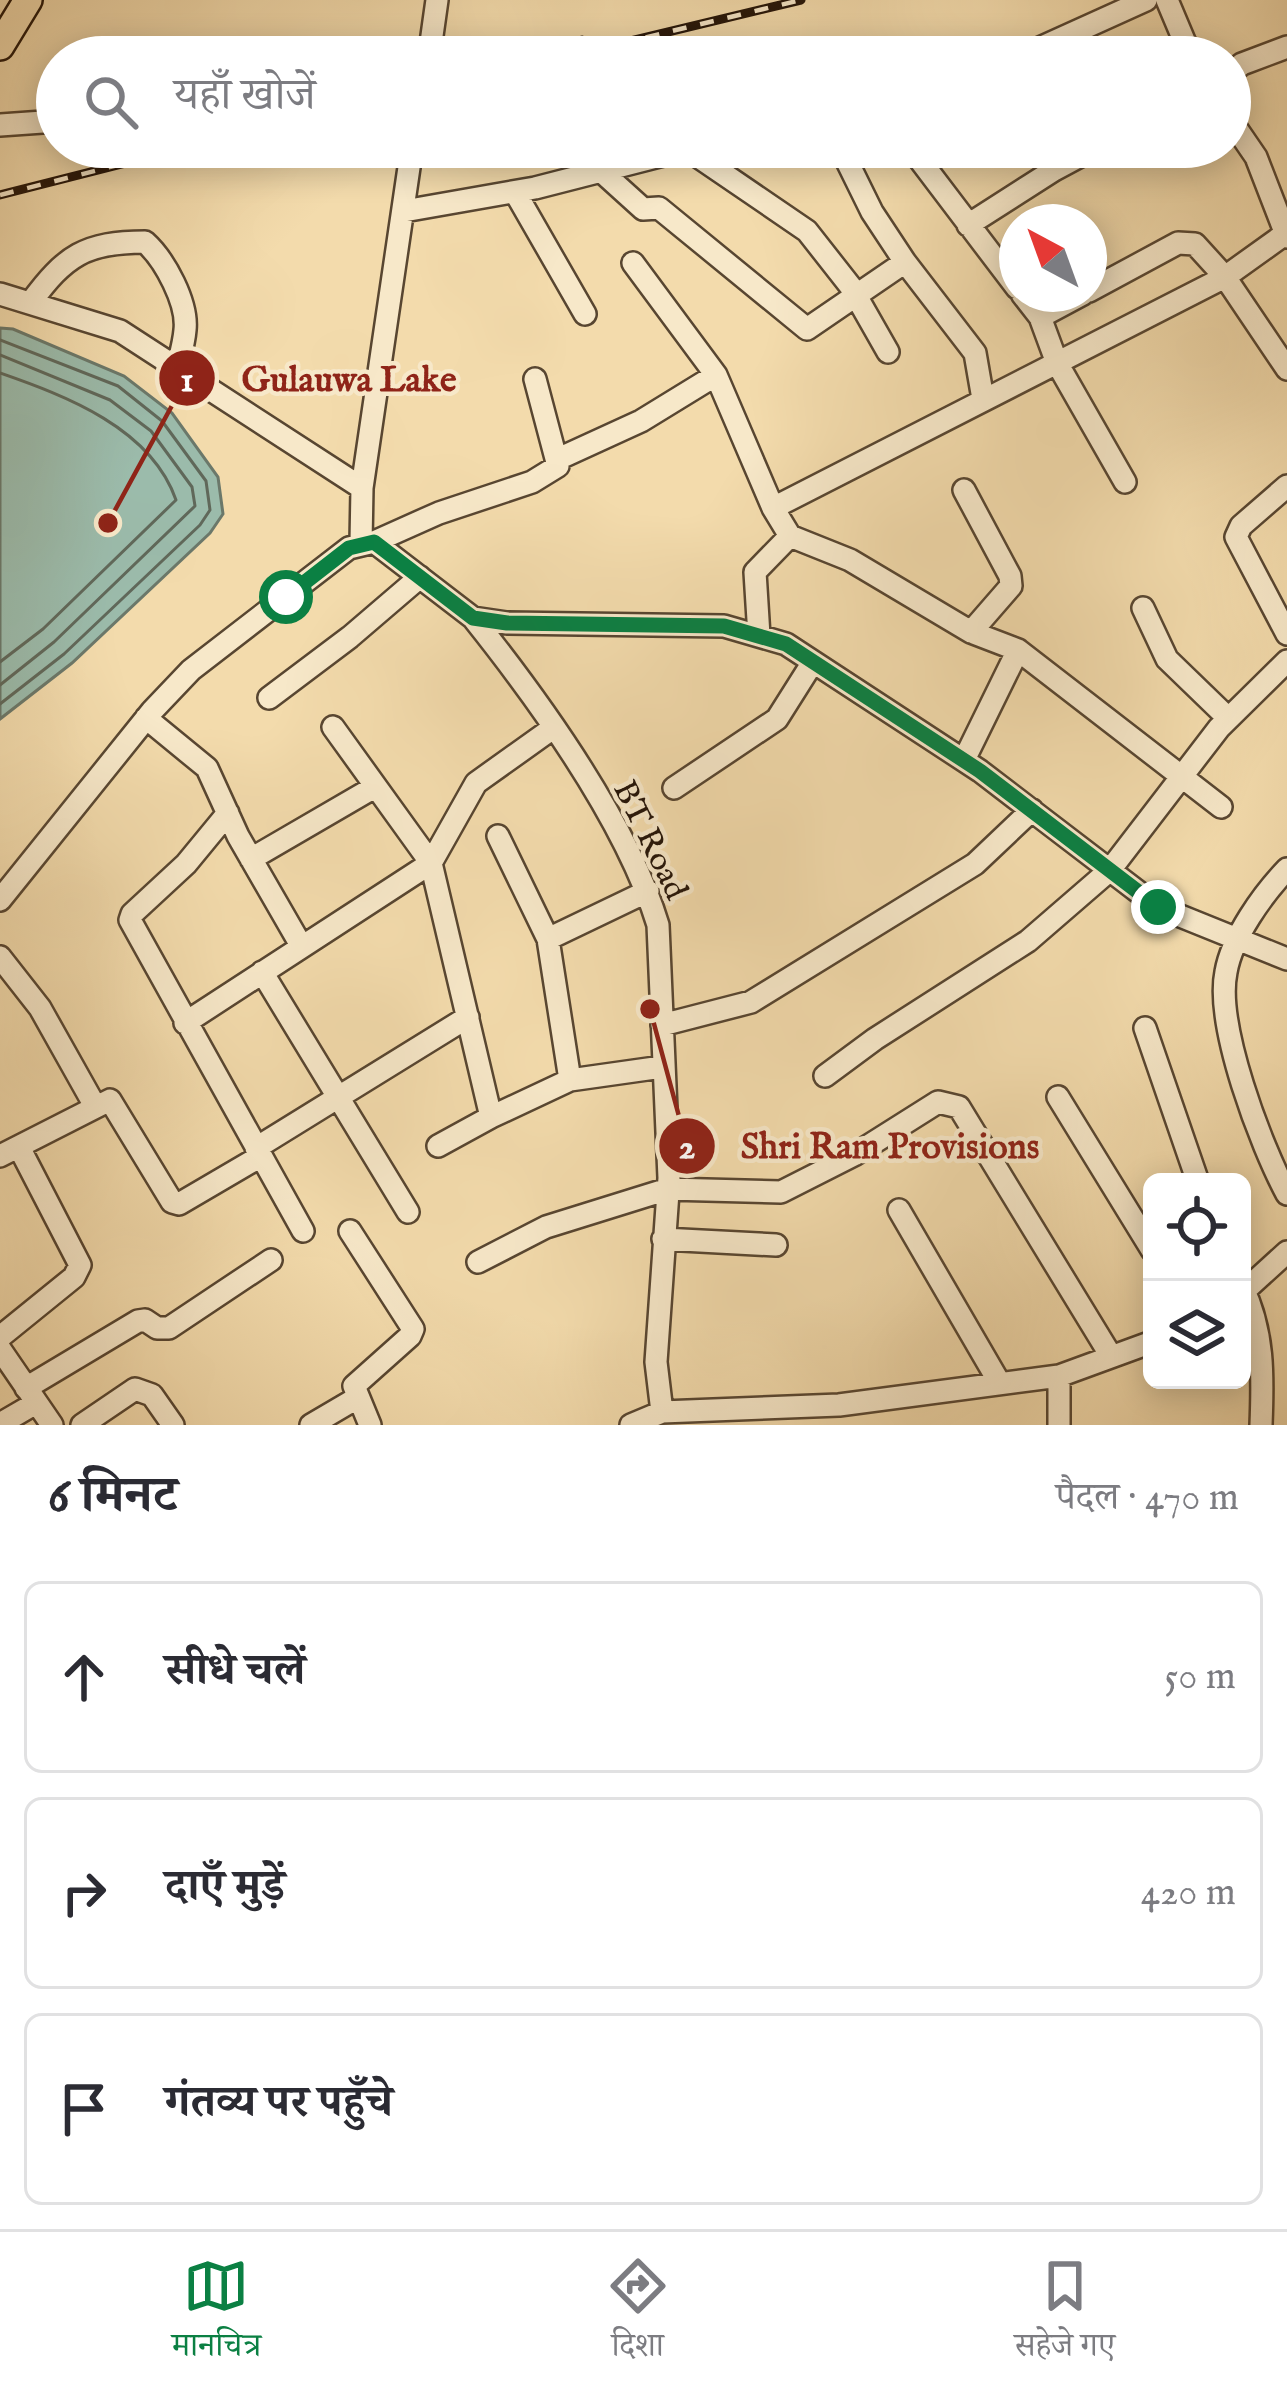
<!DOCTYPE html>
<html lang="hi">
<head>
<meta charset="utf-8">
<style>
	:root { --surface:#fff; --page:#f7f7f7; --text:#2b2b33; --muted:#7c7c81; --line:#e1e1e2; --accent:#0b8043 }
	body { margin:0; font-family:"IM FELL English","Noto Serif Devanagari",serif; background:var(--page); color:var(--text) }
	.controls { position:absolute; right:36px; bottom:36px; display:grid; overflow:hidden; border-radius:18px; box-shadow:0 6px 30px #0003 }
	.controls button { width:108px; height:108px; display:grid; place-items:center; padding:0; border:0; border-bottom:3px solid var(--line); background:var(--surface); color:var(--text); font:60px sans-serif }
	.compass { position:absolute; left:999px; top:204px; width:108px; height:108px; border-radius:50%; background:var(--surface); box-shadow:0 6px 30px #0003; rotate:319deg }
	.stop { position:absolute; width:36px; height:36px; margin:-27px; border:9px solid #0b8043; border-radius:50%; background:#fff }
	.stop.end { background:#0b8043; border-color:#fff; box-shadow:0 3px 12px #0008 }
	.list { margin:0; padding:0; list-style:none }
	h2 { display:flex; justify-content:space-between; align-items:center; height:156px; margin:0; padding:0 48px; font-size:51px }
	h2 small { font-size:39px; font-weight:400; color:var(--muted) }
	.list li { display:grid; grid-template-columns:78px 1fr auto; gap:36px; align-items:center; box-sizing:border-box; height:192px; margin:0 24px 24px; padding:0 24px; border:3px solid var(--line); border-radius:18px }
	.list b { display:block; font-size:45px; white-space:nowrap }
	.list em { font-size:39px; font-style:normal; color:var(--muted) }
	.icon { flex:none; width:66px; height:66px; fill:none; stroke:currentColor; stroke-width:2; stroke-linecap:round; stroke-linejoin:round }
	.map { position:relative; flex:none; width:1287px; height:1425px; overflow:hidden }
	.search { position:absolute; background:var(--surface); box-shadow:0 6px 30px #0003; left:36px; right:36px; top:36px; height:132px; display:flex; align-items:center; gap:30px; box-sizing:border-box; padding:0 42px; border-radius:66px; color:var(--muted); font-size:45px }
	.sheet { height:804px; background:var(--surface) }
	nav { display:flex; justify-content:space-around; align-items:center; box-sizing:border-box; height:168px; border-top:3px solid var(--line); background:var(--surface); font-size:33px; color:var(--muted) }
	nav a { display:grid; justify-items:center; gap:6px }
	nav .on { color:var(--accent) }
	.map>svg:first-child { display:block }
	.water { fill:#9bbbab; stroke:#6b786a; stroke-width:3 }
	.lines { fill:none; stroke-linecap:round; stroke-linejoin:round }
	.shore { stroke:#60685a; stroke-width:3 }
	.minor-casing { stroke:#584631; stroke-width:26 }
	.major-casing { stroke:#241408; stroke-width:32 }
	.minor { stroke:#f7e8c9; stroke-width:21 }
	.major { stroke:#f3dbac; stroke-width:27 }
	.rail-casing { stroke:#241408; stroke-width:9 }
	.rail { stroke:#f7e8c9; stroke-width:4.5; stroke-dasharray:14; stroke-linecap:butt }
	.route { stroke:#0b8043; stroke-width:15 }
	.labels { text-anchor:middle; stroke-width:9; stroke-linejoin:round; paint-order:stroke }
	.street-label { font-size:33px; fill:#241408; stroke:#f7e8c9 }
	.leader { fill:none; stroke:#8f2418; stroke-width:4.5 }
	.callout-dot { fill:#8f2418; stroke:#f7e8c9; stroke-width:4.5 }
	.mark-label { font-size:36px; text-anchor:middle; font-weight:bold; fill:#fff }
	.callout-label { font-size:36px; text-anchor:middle; font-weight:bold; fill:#8f2418; stroke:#f7e8c9; stroke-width:9; stroke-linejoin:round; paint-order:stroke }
</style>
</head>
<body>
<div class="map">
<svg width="1287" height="1425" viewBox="0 0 1287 1425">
	<rect width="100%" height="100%" fill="#f3dbac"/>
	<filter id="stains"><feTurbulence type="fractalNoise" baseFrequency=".00167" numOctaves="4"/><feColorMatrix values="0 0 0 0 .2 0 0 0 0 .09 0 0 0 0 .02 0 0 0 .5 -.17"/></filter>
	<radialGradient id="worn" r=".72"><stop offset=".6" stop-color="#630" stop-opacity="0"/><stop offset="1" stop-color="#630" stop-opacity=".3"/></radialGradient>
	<path class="water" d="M0 328 13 329 124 376 172 413 218 477 223 514 210 533 72 663 0 719Z"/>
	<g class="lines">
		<path class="shore" d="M0 340 118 386 162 421 206 481 210 510 200 525 64 654 0 704
			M0 355 110 400 151 431 192 487 195 506 54 642 0 685
			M0 373C66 396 151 428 176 500L43 629 0 662"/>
		<g class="minor-casing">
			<path id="minor" d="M1167 0 1191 57
				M429 57 437 0
				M1020 57 1146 0
				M1230 73 1242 64 1287 47
				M1230 119 1256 157 1287 237
				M0 125 57 121
				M840 147 872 212 905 262 975 353 983 399
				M910 147 1017 288
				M687 149 807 231 851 287 888 352
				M601 171 643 209 659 208 807 329 905 262
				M515 192 585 314
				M404 211 535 188 695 147
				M968 225 1054 170 1097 147
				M633 263 716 375 773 508 790 536 850 560 971 632 1018 650 1221 807
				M1089 291 1178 243 1195 244 1225 277 1287 369
				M0 294 120 331 362 488
				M1022 294 1040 317 1057 363 1125 482
				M31 302C65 256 85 242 145 242 165 260 188 303 185 330 184 343 180 356 177 369
				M1040 317 1083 294
				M558 459 641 421 716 375
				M1287 486 1241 526 1236 537 1287 634
				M964 490 1010 576 1011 586 971 632
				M773 508 1225 277 1285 234
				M374 542 439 513 532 482 558 466 535 379
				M361 543 362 488 412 147
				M1143 608 1167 659 1228 718
				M473 618C540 702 627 823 658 925L669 1178 656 1362 662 1412
				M759 636 755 572 790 536
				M269 698 350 637 420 577
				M146 718 207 768 238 836 302 947
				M333 727 431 863 491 1117 570 1080 662 1067
				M964 760 1018 650
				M674 788 777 719 813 662
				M228 813 186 864 132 914 130 920 303 1231
				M498 836 548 939 570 1080
				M251 859 373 788
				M1287 869C1263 894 1232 937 1226 972 1215 1025 1261 1146 1287 1194
				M0 900 152 711 191 670 349 548 374 542 473 618 507 623 724 626 786 644 980 771 1158 907 1287 959
				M548 939 648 891
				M0 957 40 1008 95 1106
				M262 972 408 1212
				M185 1023 431 863 476 783 553 728
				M662 1025 751 1002 975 864 1032 810
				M1145 1028 1198 1182
				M825 1076 875 1039 1028 941 1110 870 1219 728 1287 661
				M1058 1097 1152 1250
				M438 1146 491 1117
				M256 1148 468 1017
				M0 1156 110 1100 172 1202 179 1204 261 1156
				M899 1210 999 1382
				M350 1231 413 1329 410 1336 354 1386 370 1425
				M663 1239 776 1245
				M478 1262 546 1227 668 1189 781 1192 854 1155 938 1102 959 1107 1111 1356
				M1242 1286C1264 1331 1263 1376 1261 1425
				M1242 1293 1287 1252
				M0 1337 74 1277 80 1265 20 1149
				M0 1349 52 1425
				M26 1388 138 1321 145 1320 157 1328H169L271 1260
				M0 1424 36 1403
				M82 1425 135 1389 152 1395 173 1425
				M311 1425 357 1398
				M631 1425 662 1412 839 1405 1059 1376 1152 1342
				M1059 1425V1376"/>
		</g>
		<g class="major-casing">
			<path id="major" d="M0 46 28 0"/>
		</g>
		<use href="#minor" class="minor"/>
		<use href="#major" class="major"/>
		<g class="rail-casing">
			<path id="rail" d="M512 57 582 40
				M564 57 801 0
				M0 195 189 147"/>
		</g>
		<use href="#rail" class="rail"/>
	</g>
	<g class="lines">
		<path class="route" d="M286 597 349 548 374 542 473 618 507 623 724 626 786 644 980 771 1158 907"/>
	</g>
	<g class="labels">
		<g class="street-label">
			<text transform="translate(652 839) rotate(64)" y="12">BT Road</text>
		</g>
	</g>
	<path class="leader" d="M108 523L187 378M650 1009L687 1146"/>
	<g class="callout-dot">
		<circle cx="108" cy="523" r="12"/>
		<circle cx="650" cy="1009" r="12"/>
		<circle cx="187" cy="378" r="30"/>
		<circle cx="687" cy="1146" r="30"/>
	</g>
	<g class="mark-label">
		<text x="187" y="391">1</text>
		<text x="687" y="1158">2</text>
	</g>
	<g class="callout-label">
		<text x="349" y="391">Gulauwa Lake</text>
		<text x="890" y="1158">Shri Ram Provisions</text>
	</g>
	<rect width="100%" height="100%" filter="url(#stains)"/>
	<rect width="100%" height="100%" fill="url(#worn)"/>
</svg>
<div class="controls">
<button><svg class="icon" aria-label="locate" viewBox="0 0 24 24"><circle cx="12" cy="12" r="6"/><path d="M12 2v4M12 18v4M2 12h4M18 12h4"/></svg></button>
<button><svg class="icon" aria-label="layers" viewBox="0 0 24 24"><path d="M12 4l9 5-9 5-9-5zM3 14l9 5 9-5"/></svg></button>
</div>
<svg class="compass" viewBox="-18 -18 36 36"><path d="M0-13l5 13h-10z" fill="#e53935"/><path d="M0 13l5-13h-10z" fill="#7c7c81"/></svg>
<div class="stop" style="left:286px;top:597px"></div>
<div class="stop end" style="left:1158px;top:907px"></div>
<div class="search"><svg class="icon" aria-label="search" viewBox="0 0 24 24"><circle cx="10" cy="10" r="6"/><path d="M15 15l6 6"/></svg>यहाँ खोजें</div>
</div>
<section class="sheet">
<h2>6 मिनट<small>पैदल · 470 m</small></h2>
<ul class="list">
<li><svg class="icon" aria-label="ahead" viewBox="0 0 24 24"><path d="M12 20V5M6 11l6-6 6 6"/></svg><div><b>सीधे चलें</b></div><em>50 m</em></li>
<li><svg class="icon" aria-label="right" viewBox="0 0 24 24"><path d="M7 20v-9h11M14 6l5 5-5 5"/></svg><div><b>दाएँ मुड़ें</b></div><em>420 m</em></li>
<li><svg class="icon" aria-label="arrive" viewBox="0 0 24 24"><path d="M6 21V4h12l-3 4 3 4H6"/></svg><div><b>गंतव्य पर पहुँचे</b></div></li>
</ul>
</section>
<nav>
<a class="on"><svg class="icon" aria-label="map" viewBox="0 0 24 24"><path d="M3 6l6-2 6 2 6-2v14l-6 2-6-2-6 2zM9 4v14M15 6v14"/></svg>मानचित्र</a>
<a><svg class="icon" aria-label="directions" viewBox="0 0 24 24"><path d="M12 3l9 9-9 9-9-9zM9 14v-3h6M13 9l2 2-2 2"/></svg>दिशा</a>
<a><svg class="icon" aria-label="saved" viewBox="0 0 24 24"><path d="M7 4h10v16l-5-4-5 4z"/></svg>सहेजे गए</a>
</nav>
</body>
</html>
